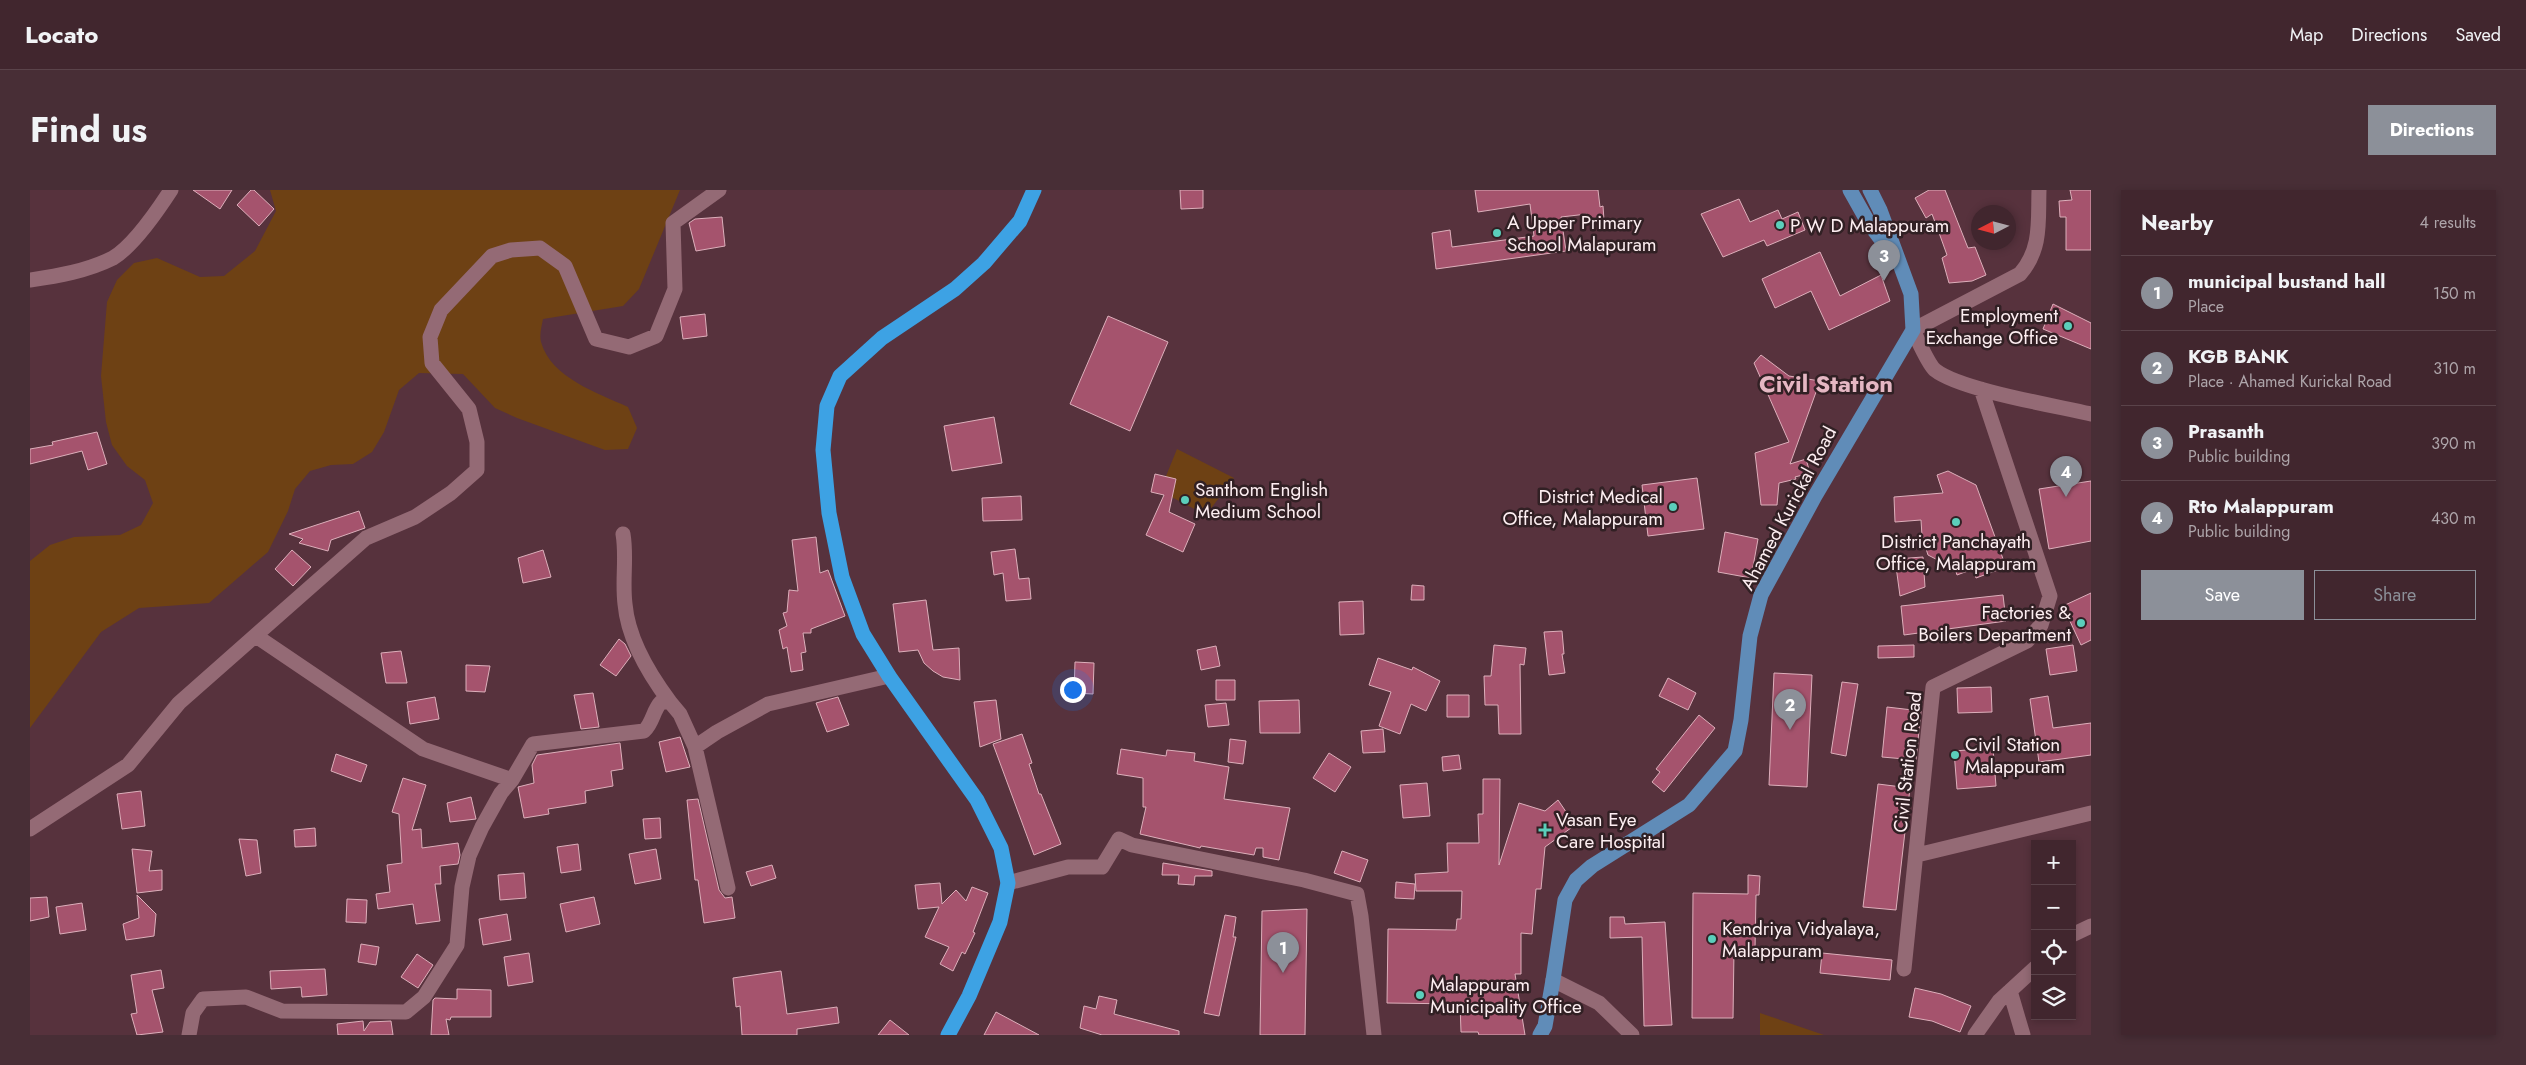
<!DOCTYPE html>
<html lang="en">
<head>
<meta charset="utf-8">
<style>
	:root { --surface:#41262e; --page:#482e36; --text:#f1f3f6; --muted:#aea5aa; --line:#5a434a; --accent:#8c9099 }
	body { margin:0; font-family:Jost,sans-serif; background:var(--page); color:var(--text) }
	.controls { position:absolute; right:15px; bottom:15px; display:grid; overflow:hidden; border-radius:0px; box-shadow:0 2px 8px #0003 }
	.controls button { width:45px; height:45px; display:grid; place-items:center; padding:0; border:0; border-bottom:1px solid var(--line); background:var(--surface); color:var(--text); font:25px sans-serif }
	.compass { position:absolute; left:1941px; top:15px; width:45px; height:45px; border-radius:50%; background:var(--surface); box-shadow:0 2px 8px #0003; rotate:264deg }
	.you { position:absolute; left:1042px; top:499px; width:18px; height:18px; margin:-12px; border:4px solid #fff; border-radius:50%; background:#1a73e8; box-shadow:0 0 0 8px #1a73e833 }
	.badge { display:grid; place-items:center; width:32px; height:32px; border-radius:50%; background:var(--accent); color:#fff; font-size:16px; font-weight:700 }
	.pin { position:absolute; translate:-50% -41px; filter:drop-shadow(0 1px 2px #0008) }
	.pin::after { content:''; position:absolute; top:26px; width:18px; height:15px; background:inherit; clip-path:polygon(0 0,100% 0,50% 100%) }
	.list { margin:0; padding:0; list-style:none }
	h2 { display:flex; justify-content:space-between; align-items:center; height:65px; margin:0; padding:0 20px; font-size:21px }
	h2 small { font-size:16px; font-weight:400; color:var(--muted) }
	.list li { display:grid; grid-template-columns:32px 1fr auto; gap:15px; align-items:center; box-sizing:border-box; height:75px; padding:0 20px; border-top:1px solid var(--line) }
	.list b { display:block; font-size:19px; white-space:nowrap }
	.list p { margin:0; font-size:16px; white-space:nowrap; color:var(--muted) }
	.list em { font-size:16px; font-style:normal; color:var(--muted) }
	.actions { display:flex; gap:10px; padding:15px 20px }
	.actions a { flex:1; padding:11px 0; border:1px solid var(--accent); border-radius:0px; text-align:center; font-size:18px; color:var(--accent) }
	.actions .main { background:var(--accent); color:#fff }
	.icon { flex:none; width:28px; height:28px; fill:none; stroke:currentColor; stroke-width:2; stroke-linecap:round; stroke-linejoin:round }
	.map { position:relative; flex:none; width:2061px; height:845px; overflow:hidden; border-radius:0px }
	header { display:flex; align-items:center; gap:30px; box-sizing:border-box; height:70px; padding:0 25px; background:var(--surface); border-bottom:1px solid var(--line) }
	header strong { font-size:24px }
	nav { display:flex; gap:28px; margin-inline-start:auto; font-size:18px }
	.intro { display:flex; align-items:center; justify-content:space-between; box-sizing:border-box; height:120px; padding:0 30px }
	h1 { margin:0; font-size:35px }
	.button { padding:12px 22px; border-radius:0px; background:var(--accent); color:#fff; font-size:18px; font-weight:700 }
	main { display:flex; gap:30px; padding:0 30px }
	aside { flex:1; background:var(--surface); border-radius:0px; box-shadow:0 2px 8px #0003 }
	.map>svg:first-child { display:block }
	.green { fill:#6e4114 }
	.building { fill:#a5536d; stroke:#ddafbb }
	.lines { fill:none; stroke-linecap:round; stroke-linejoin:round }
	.minor { stroke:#946a75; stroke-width:15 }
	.major { stroke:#608cb8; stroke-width:15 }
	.highway { stroke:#3da2e4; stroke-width:15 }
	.poi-dot { fill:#5bcebb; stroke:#312024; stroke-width:2 }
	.labels { text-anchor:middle; stroke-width:5; stroke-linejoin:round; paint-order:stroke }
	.poi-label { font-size:19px; fill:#fdeef1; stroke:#312024; text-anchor:start }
	.street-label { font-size:19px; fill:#fdeef1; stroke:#312024 }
	.district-label { font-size:24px; font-weight:bold; fill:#e5b7c3; stroke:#312024 }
</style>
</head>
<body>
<header>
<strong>Locato</strong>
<nav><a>Map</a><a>Directions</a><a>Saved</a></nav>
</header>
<div class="intro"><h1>Find us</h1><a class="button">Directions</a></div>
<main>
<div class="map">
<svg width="2061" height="845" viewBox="0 0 2061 845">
	<rect width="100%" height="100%" fill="#57323d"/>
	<path class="green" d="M240 0H650L609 99 593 116 513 129C512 135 509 145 511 152 521 188 568 203 598 217L607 238 598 259 575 260 487 228 465 218 433 184 389 183 369 200 354 242 342 262 323 274 301 275 280 281 265 299 258 321 238 362 179 413 109 418 71 442 0 538V371L20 355 44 347 90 345 111 335 123 313 115 290 97 276 82 255 76 232 71 186 77 112 87 90 104 73 127 68 170 87 194 86 225 61 246 21Z
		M1147 259 1204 288 1176 325 1130 301Z
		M1730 823 1794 845H1730Z"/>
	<path class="building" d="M163 0H202L190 19Z
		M221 0H224L244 19 229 36 207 15Z
		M1150 0H1173V18L1151 19Z
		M1445 0H1568L1570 17 1573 16 1574 30 1557 31V24L1531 27 1536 61 1406 79 1402 43 1420 40 1422 57 1504 46 1500 14 1448 22Z
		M1899 0H1915L1938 58 1945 57 1956 85 1942 91 1919 93 1912 68 1917 65 1908 40 1902 24 1896 28 1885 8Z
		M2040 0H2061V60H2036V27H2030L2029 11 2042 10Z
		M1709 9 1720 32 1748 20 1752 29 1768 22 1775 40 1737 56 1734 50 1693 67 1671 24Z
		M692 27 695 56 666 61 659 33 665 29Z
		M1790 62 1810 106 1851 85 1860 111 1799 140 1781 101 1745 118 1732 89Z
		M2023 114 2061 133V159L2013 139Z
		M675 124 677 146 653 149 650 127Z
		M1078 126 1138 152 1100 241 1040 214Z
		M1731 165 1759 186 1790 191 1760 274 1776 269 1780 283 1765 287 1766 289 1749 293 1747 315H1731L1725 263 1759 252 1724 173Z
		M964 227 972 273 922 281 914 236Z
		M67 242 77 274 58 280 52 261 0 274V259L23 255 22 252Z
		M1918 281 1946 295 1976 377 1946 388 1943 379 1927 385 1925 379 1898 365 1892 346 1891 330 1865 332 1864 307 1913 303 1907 285Z
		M1125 284 1146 289 1139 322 1165 334 1153 362 1116 345 1134 305 1121 302Z
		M1667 288 1674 339 1618 346 1612 295Z
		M2061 291V351L2019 359 2009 299Z
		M991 306 992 330 953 331 952 308Z
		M329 321 335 338 301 350 298 361 269 353 273 349 259 344Z
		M1695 342 1728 349 1721 388 1688 382Z
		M786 347 790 383 798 380 815 426 781 439V443H773L776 462 771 463 773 480 761 482 757 457 753 459 749 440 757 436 753 423 757 422 759 400 768 401 762 350Z
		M985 359 989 389 999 388 1001 409 976 411 973 383 964 385 961 362Z
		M262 360 281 377 263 396 245 379Z
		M513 360 521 387 493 393 488 368Z
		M1893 367 1895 397 1870 406 1865 369Z
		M1382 395 1394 396V410H1381Z
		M2061 403V450L2051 455 2033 416Z
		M1973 405 1976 431 1874 445 1871 416Z
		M896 410 903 460 929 458 930 490 913 487 903 481 894 473 888 460 869 462 863 414Z
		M1333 411 1334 444 1310 445 1309 412Z
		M1532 441 1534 464H1532L1535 483 1519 485 1514 442Z
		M589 449 595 454 601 466 586 486 570 475Z
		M1464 455 1496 458 1494 475 1490 474 1491 544H1469L1468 515H1455L1454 486H1461Z
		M1884 455V467L1848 468V456Z
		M2043 455 2047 481 2020 485 2016 459Z
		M1186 456 1190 476 1171 480 1167 460Z
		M371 461 377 493H356L351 463Z
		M1348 468 1382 480 1383 477 1410 491 1396 521 1381 514 1370 544 1349 536 1361 502 1339 495Z
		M1045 472 1064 473 1063 504 1044 503Z
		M436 475 460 476 455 502 436 501Z
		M1744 483 1782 485 1777 597 1739 595Z
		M1638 488 1666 503 1658 520 1629 506Z
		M1186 490H1205V510H1186Z
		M1812 492 1828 494 1816 566 1801 563Z
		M1961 497 1962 522 1928 523 1927 498Z
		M563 503 569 537 551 539 544 505Z
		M1417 505H1439V527H1417Z
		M2018 506 2023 538 2061 533V565L2009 572 2000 509Z
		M405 507 409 529 380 534 377 512Z
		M808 507 819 535 797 542 786 513Z
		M966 510 971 549 950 557 944 512Z
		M1269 510 1270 543H1230L1229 511Z
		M1196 513 1199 535 1178 537 1175 515Z
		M1857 517 1891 521 1886 570 1852 567Z
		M1669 525 1685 538 1634 602 1622 592 1630 582 1626 579Z
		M1353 539 1355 562 1333 563 1331 541Z
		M992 544 1002 573 999 574 1009 604H1011L1031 654 1004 665 963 554Z
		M650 547 660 577 636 582 629 552Z
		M1200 549 1216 551 1213 574 1198 572Z
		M590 553 593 579 581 581 583 596 555 601 556 613 518 619 519 624 494 628 488 597 504 593 502 575 507 565Z
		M1963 558 1966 596 1927 599 1924 561Z
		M1091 559 1136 566 1137 560 1165 563 1164 571 1199 577 1194 609 1260 618 1249 670 1233 667V658H1226L1224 665 1171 656 1170 658 1166 657 1110 644 1116 617H1113V588L1087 584Z
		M1299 563 1321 577 1305 602 1283 588Z
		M306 564 337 575 331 592 301 581Z
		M1429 565 1431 579 1413 581 1412 567Z
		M373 588 396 595 382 640 391 639 392 658 428 653 430 665 428 674 410 676 411 694H405L410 731 386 734 383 714 348 719 346 704 360 702 357 675 372 673 369 624 362 622Z
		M1453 589H1470L1469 675 1489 613 1515 621 1528 610 1545 635 1515 657 1511 699H1506L1502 744 1491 743V784H1485L1495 845H1449L1448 842H1431L1430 814 1357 813 1358 739 1426 740 1427 729H1431L1432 701H1386L1385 684 1418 682 1417 653H1449L1448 624H1453Z
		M1397 593 1400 626 1373 628 1370 595Z
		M1848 594 1880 598 1866 720 1833 717Z
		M111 601 115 636 92 639 87 604Z
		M441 607 446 629 420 632 417 613Z
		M668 609 689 700 695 708 702 707 705 728 674 733 668 690H665L657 610Z
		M630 628 631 648 615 649 613 629Z
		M285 638 286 656 265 657 264 640Z
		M209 649 227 650 231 683 216 686Z
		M548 654 551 680 531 683 527 657Z
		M102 659 122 661 119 681 132 680V700L107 703Z
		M626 659 631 689 605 694 599 664Z
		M1312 661 1338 670 1330 692 1304 683Z
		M1133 673 1182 681V686H1165L1164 695 1148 694 1149 685H1132Z
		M742 675 746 688 721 696 716 682Z
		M494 683 496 708 470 710 468 685Z
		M1718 685 1730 686 1729 705H1726L1725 760H1704L1703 828H1662L1663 703 1718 704Z
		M1366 692 1385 694 1384 709 1365 708Z
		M910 693 912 714 926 700 936 711 942 697 958 703 943 742 945 743 935 764 932 762 923 781 910 774 919 757 895 747 909 717 888 719 885 695Z
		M107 705 126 724 124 746 96 750 93 734 109 728Z
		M17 707 19 727 0 731V708Z
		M564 707 570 734 536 742 530 714Z
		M317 709 337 710 336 733 316 732Z
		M52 713 56 740 30 744 26 717Z
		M1277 719 1275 845H1230L1232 721Z
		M477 724 481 750 453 755 449 729Z
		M1195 725 1206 727 1203 747H1206L1189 826 1174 823Z
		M1580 727H1594L1595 734 1635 732 1642 835 1614 836 1612 747 1580 748Z
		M331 754 349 757 346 775 328 772Z
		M499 763 503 792 478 796 474 767Z
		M1792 763 1862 770 1860 790 1790 783Z
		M387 764 403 775 388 798 371 787Z
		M295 779 297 805 272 807 271 797 241 799 240 781Z
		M131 780 134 798 122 800 133 842 107 845 101 824 107 823 101 785Z
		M751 781 757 824 807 817 809 833 767 839V845H712L710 816 706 817 703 788Z
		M1885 798 1911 804 1941 816 1930 842 1902 831 1879 827Z
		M427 799 461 800V827H421L420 830 416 829 419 845H401L403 810 405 808 427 809Z
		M1069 806 1087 810 1084 824 1149 841V845H1072L1050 838 1054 816 1066 819Z
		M966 822 1009 845H954Z
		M860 830 879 845H848Z
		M333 831 334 841 340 832 361 831 363 845H308L307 834Z"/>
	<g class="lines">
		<path class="minor" d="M2009 0C2008 31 2012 59 1990 84L1883 140C1888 150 1898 174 1905 180 1930 200 2027 216 2061 224
			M0 90C28 86 57 81 83 68 103 56 128 20 141 0
			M593 344C597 367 592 390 595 414 598 449 619 484 640 512
			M226 446 393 559 482 590 503 554 614 541C623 533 623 520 631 512H640L650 524 665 557 687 542 738 514 859 486
			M665 557 698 698
			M0 639 98 575 149 513 336 348 385 327 421 303 447 280V252L439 219 402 173 400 147 411 120 462 66 481 60 510 58 535 76 566 149 599 157 626 146 645 99 643 33 689 0
			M1887 665 2061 623
			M978 693 1038 677H1072L1089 649 1102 655 1274 690 1327 704 1331 726 1344 845
			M2042 745 2061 736
			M1874 779 1903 497 1997 451 2011 435 2020 406 1951 199
			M1523 790 1569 813 1602 845
			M1980 801 1993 845
			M159 845 163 823 173 809 216 807 252 821 376 822 394 807 427 755 432 697 439 666 452 637 471 603 482 590
			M1945 845 1969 811 2005 778"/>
		<path class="major" d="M1820 0 1838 32 1859 60
			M1510 845 1515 836 1523 790 1535 710 1546 690 1562 676 1659 615 1705 561 1711 530 1720 446 1731 405 1785 306 1883 140 1881 104 1850 20 1840 0"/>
		<path class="highway" d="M918 845 939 806 970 732 978 693 971 658 947 610 859 486 833 444 812 387 799 323 793 260 797 216 810 186 852 148 925 99 954 73 990 31 1004 0"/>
	</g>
	<g class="poi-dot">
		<circle cx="1750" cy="35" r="5"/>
		<circle cx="1467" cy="43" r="5"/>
		<circle cx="2038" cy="136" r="5"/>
		<circle cx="1155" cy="310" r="5"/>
		<circle cx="1643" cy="317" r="5"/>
		<circle cx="1926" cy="332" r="5"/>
		<circle cx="2051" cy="433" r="5"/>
		<circle cx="1925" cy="565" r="5"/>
		<path d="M1512.5 632.5h5v5h5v5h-5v5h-5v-5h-5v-5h5z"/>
		<circle cx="1682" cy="749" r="5"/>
		<circle cx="1390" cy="805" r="5"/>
	</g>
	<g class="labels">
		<g class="poi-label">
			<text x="1477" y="39">A Upper Primary<tspan x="1477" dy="22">School Malapuram</tspan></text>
			<text x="1760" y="42">P W D Malappuram</text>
			<text x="2028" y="132" text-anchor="end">Employment<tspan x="2028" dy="22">Exchange Office</tspan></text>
			<text x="1165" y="306">Santhom English<tspan x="1165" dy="22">Medium School</tspan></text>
			<text x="1633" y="313" text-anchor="end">District Medical<tspan x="1633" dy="22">Office, Malappuram</tspan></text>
			<text x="1926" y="358" text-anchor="middle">District Panchayath<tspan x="1926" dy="22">Office, Malappuram</tspan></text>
			<text x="2041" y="429" text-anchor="end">Factories &amp;<tspan x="2041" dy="22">Boilers Department</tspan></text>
			<text x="1935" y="561">Civil Station<tspan x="1935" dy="22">Malappuram</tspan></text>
			<text x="1526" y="636">Vasan Eye<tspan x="1526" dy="22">Care Hospital</tspan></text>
			<text x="1692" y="745">Kendriya Vidyalaya,<tspan x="1692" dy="22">Malappuram</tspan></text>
			<text x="1400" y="801">Malappuram<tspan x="1400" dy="22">Municipality Office</tspan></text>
		</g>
		<g class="street-label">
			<text transform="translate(1758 318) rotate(-62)" y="7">Ahamed Kurickal Road</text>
			<text transform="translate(1877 572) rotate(-84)" y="7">Civil Station Road</text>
		</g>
		<g class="district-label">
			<text x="1796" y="202">Civil Station</text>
		</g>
	</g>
</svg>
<div class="controls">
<button>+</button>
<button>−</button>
<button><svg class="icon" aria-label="locate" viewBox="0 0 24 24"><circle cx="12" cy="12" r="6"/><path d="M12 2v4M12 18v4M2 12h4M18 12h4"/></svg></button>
<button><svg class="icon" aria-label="layers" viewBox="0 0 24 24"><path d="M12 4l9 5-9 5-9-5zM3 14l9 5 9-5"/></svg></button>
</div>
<svg class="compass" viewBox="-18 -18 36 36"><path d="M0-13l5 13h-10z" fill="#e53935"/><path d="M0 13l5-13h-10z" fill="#aea5aa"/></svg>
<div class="you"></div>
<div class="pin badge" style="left:1253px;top:783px">1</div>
<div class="pin badge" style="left:1760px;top:540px">2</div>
<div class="pin badge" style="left:1854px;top:91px">3</div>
<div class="pin badge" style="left:2036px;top:307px">4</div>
</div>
<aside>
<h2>Nearby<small>4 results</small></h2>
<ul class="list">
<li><span class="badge">1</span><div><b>municipal bustand hall</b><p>Place</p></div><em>150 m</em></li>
<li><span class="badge">2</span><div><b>KGB BANK</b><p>Place · Ahamed Kurickal Road</p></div><em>310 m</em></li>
<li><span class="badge">3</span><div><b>Prasanth</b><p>Public building</p></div><em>390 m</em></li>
<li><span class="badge">4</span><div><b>Rto Malappuram</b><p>Public building</p></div><em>430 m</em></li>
</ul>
<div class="actions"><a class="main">Save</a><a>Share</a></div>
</aside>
</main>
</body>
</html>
